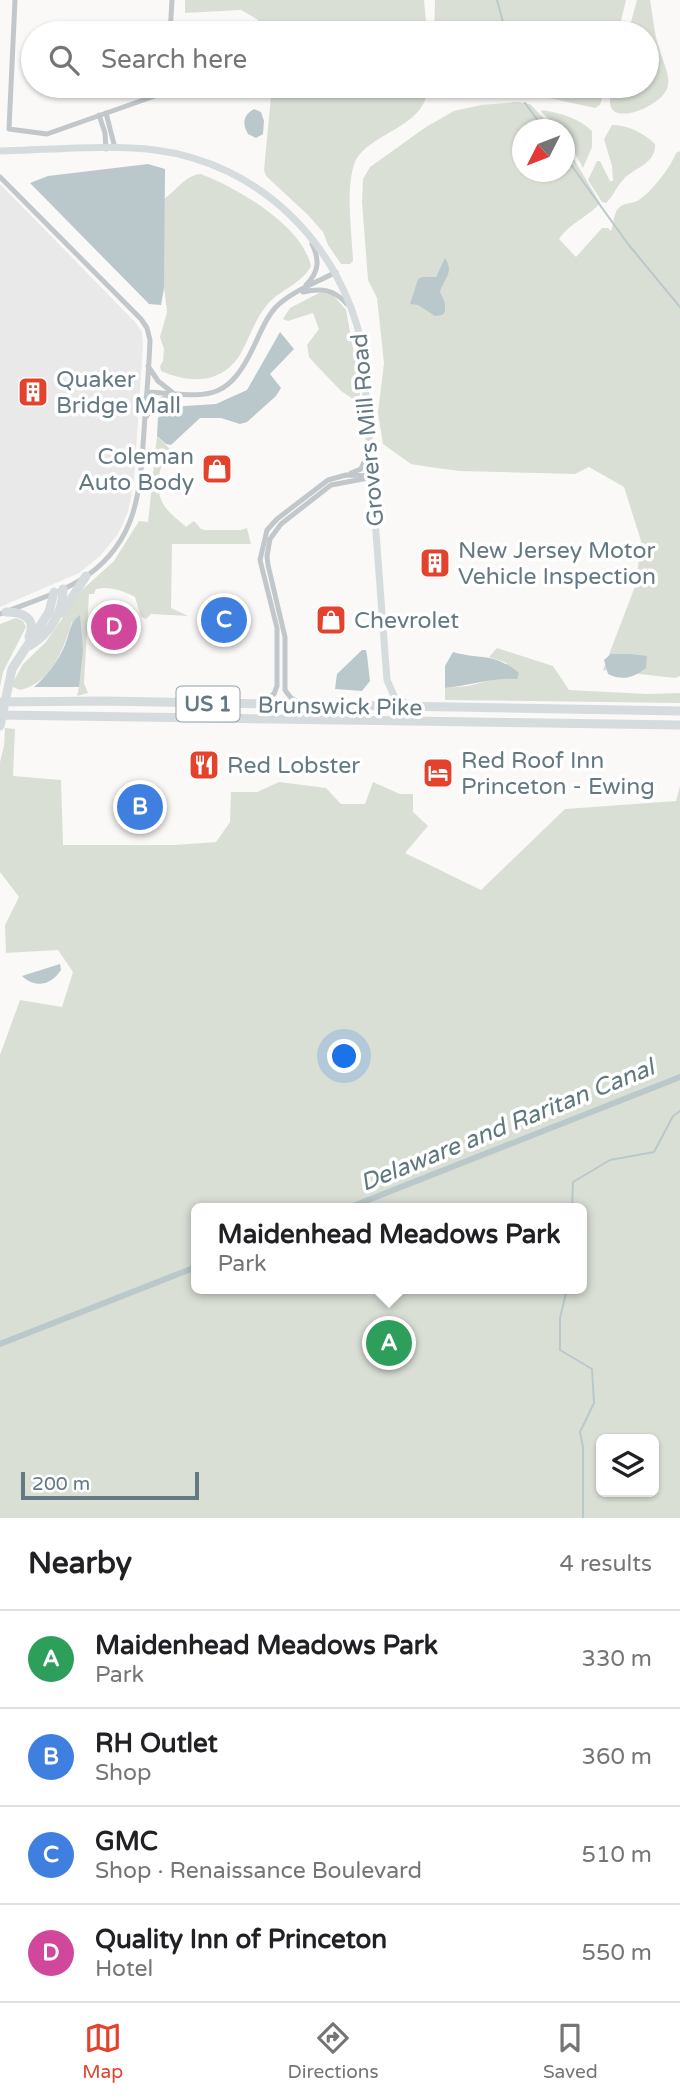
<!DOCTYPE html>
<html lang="en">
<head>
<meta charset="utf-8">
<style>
	:root { --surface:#fff; --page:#f2f2f2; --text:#202124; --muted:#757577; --line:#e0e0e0; --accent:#e4422d }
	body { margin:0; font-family:"Varela Round",sans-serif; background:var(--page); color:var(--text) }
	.controls { position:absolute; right:21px; bottom:21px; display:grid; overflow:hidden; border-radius:10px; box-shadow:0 2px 5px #0004 }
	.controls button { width:63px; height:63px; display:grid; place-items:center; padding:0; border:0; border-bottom:2px solid var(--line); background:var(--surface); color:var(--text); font:35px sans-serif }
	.compass { position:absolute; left:512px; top:119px; width:63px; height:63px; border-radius:50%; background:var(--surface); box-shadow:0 2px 5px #0004; rotate:228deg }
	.scale { position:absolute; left:21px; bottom:18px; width:178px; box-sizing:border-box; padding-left:7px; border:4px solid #657982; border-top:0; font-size:19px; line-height:24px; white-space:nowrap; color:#657982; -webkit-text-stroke:5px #fff; paint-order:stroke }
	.you { position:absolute; left:345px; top:1057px; width:24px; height:24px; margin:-18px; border:5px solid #fff; border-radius:50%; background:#1a73e8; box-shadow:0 0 0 10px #1a73e833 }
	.badge { display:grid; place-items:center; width:46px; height:46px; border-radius:50%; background:var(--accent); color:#fff; font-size:23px; font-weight:700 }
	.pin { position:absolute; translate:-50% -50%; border:4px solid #fff; box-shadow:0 2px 7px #0006 }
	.popup { position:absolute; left:191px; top:1203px; width:396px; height:91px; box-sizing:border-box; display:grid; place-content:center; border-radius:10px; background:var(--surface); filter:drop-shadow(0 2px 5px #0005); font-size:23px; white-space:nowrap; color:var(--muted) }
	.popup b { font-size:26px; color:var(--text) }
	.popup::after { content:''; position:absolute; left:50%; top:100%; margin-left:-14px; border:14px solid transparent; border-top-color:var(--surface) }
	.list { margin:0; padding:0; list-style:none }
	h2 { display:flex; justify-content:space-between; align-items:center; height:91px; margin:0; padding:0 28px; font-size:30px }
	h2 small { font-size:23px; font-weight:400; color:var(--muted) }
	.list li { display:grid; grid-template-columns:46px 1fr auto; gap:21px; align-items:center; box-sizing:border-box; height:98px; padding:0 28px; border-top:2px solid var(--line) }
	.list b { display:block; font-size:26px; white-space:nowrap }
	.list p { margin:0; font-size:23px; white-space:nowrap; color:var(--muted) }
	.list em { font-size:23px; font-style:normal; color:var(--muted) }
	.icon { flex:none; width:38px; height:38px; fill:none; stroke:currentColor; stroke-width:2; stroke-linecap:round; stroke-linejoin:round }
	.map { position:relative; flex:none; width:680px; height:1518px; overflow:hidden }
	.search { position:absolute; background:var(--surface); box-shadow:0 2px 5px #0004; left:21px; right:21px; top:21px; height:77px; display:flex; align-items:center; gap:18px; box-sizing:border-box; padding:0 24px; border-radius:38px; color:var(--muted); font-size:26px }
	.sheet { height:483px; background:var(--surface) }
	nav { display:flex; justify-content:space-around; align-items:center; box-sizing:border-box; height:98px; border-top:2px solid var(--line); background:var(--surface); font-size:19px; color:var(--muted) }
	nav a { display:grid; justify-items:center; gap:4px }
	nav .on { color:var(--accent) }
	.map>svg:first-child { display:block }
	.built { fill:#e8e9e8 }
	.green { fill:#dadfd6; fill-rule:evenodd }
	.water { fill:#bac8cb }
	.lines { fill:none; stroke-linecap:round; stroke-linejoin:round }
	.stream { stroke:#bac8cb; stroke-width:2 }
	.canal { stroke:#bac8cb; stroke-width:6 }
	.street { stroke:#c1c7ca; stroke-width:5 }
	.secondary { stroke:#d6dbde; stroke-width:7 }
	.highway { stroke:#d6dbde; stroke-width:9 }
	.labels { text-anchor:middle; stroke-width:7; stroke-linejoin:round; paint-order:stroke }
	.shield { fill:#fff; stroke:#93a1a8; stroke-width:2 }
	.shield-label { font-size:21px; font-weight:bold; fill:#657982 }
	.poi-label { font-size:23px; fill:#657982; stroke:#fff; text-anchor:start }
	.street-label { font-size:23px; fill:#657982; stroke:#fff }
	.water-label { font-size:24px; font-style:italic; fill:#5f787c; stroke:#fff }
</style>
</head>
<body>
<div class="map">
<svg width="680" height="1518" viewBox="0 0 680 1518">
	<rect width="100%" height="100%" fill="#faf9f7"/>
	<path class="built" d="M0 184 136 323 142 332 143 345 134 480 128 512 118 534 100 556 79 573 0 607Z"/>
	<path class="green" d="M185 0H424L427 33H264L258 20 241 10 185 13Z
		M435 0H626L618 33H434Z
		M637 0H650C653 16 654 33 659 48 662 60 670 73 668 85 666 105 610 128 610 102 610 97 613 91 614 86H647V33H628Z
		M272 86H427C429 127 369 132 355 162 345 187 352 233 353 261L350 264H341L328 245 323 232 308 215 266 176 264 170Z
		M471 86H605L600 105 595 108 508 89H472Z
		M518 102 530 104 554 129 522 130V172H564L565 144 600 203C587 218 571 222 559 239L576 257 602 228H608L611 231C613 225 614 215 617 210 621 203 631 204 637 201 650 194 671 167 676 153L680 151V676L675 678 603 670 636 584 641 541 624 487 589 467 575 474 460 471 429 467 411 464 383 444 378 413 384 363 377 298 368 280 362 202 363 179 370 167 426 127 454 111 481 105Z
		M542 110C560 113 579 118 592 131V147L583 168 565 135 564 130 560 129 541 112Z
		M612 125C628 125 644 133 655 144 656 165 634 167 623 180 616 187 613 197 606 203L602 202 588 180 597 161H600L610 181H613L612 166 604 139Z
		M201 174C237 188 302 225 311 266 302 284 279 290 267 305 255 319 250 337 241 353 223 384 191 384 161 371L160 366 163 361 164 349 160 337 167 312 164 288V199C177 190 185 175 201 174Z
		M321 292 333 295 346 310 361 391 357 402 341 391 318 367 309 357 307 345 319 329 313 313 288 321 283 319 290 308Z
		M157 436 171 450C158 464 153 492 166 508 171 515 180 521 186 527L194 521 201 529 205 530H241L247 528 251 544H172L171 608 188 616 151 614 146 619 141 617 135 597C121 590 110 586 96 589L94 594H89L84 683 88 693 77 696 79 687 72 621C64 650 51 683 20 690L11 686 23 664 45 643 83 589 114 561 139 521 148 522Z
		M16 618 23 621 26 627 3 672 0 687V624Z
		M497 648 553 666 569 690 647 694 680 693V703L445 700V688L468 686 499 678 507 663 489 657Z
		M5 728 15 729 13 776 61 780 63 845H175L216 842 230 822 231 792H257L279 782 326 788 341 804H365L373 782 400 794H413V812L428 826 405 853 481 890 565 809 676 801 680 786V1518H0V1055L20 1000 62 1007 73 972 58 950 6 953 5 925 19 897 0 872V762L4 746ZM196 1208H582V1289H196ZM601 1439H654V1492H601Z"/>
	<path class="water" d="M254 109 261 112 264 121 263 134 256 138 248 134C242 124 243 115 254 109Z
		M148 164 165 169 164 288 161 305 149 304 30 183 48 176Z
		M445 258C455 273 443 279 440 292L445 303V312L442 315 435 316 418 305 410 304 418 279 422 277H436Z
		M280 332 294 349 270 374 281 388 276 396 247 422 240 424 221 418H200L171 445 166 444 157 436 158 418 169 407 216 404 247 390Z
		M80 615 83 650 79 687H34C46 677 59 660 65 645 70 633 69 623 80 615Z
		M362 650H366L367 655 370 681 362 691 335 689 337 674Z
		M453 652C480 660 494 652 519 673L517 679C492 677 469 686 445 688V666Z
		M611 654H631L647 656 646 668C633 678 623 681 608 674L604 660Z
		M60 964 61 970C51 985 36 989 22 976Z"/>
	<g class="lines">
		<path class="stream" d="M497 0 506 33
			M519 86 522 93
			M525 103 545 130
			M564 155 628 244 680 307
			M572 1208 573 1182 610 1160 654 1152 673 1116 680 1111
			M567 1289 560 1318V1350L592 1369 594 1403 580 1432 583 1447V1518"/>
		<path class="canal" d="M348 1208 680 1077
			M0 1344 196 1267"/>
		<path class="street" d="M15 0 9 129 47 134 166 92 167 86
			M170 33 172 0
			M106 113 115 148
			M99 115 105 133 106 149
			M0 177 141 319 147 328 150 340C149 370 146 401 144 431 140 488 139 538 88 575 63 593 29 602 0 614
			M306 285C319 272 320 260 312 244
			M303 292C321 288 334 289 347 304
			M148 366 158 381 172 392
			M147 392C205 395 226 406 254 346 260 334 265 319 275 308 290 292 316 283 336 272
			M146 417 155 403 172 394
			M351 473 361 469 368 453
			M260 701 274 694 277 686V628L260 560 267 530 277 519 328 480 346 475 373 476
			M298 702 291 698 285 690V637L268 565 267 556 270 539 281 524 331 485 368 478"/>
		<path class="secondary" d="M0 151C49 150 106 144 155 150 259 163 340 243 362 345L387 680 395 698 410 705"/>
		<path class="highway" d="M6 612C23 612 37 618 29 637
			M62 613 86 576
			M29 646C50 634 63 613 63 589
			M0 702 103 701 680 711
			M0 715 680 725
			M0 726 12 669 49 612 54 592"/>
	</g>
	<defs>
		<g id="building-square" transform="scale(1.575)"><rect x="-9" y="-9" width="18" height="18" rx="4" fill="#e4422d" stroke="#fff"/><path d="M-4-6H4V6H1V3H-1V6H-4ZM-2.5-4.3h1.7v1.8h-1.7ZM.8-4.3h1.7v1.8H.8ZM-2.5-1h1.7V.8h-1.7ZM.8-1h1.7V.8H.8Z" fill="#fff"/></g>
		<g id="shop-square" transform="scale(1.575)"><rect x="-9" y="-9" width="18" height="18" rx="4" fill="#e4422d" stroke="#fff"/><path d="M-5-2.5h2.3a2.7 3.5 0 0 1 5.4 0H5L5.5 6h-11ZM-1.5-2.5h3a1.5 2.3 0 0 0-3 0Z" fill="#fff"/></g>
		<g id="restaurant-square" transform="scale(1.575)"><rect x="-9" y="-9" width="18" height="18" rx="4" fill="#e4422d" stroke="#fff"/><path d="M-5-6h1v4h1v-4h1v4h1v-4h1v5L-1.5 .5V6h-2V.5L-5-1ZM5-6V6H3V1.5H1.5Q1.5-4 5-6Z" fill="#fff"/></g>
		<g id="hotel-square" transform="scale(1.575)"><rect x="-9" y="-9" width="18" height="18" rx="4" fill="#e4422d" stroke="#fff"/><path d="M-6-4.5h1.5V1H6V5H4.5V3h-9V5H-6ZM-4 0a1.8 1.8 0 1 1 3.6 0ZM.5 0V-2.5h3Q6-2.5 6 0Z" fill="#fff"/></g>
	</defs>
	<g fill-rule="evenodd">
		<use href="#building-square" x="33" y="392"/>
		<use href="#shop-square" x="217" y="469"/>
		<use href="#building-square" x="435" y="563"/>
		<use href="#shop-square" x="331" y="620"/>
		<use href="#restaurant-square" x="204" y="765"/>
		<use href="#hotel-square" x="438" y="773"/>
	</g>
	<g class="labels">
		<rect class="shield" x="176.5" y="686.5" width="63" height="35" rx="5"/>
		<g class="shield-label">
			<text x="208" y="711">US 1</text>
		</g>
		<g class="poi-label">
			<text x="56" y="387">Quaker<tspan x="56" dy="26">Bridge Mall</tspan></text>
			<text x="194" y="464" text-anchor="end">Coleman<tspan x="194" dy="26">Auto Body</tspan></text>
			<text x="458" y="558">New Jersey Motor<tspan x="458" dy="26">Vehicle Inspection</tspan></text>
			<text x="354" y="628">Chevrolet</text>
			<text x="461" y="768">Red Roof Inn<tspan x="461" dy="26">Princeton - Ewing</tspan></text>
			<text x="227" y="773">Red Lobster</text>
		</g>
		<g class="street-label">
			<text transform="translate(367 430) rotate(-95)" y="8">Grovers Mill Road</text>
			<text transform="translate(340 706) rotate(1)" y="8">Brunswick Pike</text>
		</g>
		<g class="water-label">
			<text transform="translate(507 1125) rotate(-22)" y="8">Delaware and Raritan Canal</text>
		</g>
	</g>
</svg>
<div class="controls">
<button><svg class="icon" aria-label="layers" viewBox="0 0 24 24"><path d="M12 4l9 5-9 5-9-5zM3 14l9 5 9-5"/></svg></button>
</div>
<svg class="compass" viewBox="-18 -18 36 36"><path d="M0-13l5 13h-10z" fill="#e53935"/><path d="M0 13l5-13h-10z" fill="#757577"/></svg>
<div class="scale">200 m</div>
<div class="you"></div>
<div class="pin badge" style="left:389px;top:1343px;background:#2e9e5b">A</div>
<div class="popup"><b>Maidenhead Meadows Park</b>Park</div>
<div class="pin badge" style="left:140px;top:807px;background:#3f7fe0">B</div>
<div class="pin badge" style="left:224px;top:620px;background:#3f7fe0">C</div>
<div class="pin badge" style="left:114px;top:627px;background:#d1479c">D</div>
<div class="search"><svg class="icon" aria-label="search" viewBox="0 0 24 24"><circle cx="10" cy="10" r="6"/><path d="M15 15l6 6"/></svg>Search here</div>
</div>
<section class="sheet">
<h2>Nearby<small>4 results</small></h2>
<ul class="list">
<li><span class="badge" style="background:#2e9e5b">A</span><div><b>Maidenhead Meadows Park</b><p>Park</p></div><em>330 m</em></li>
<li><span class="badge" style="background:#3f7fe0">B</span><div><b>RH Outlet</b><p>Shop</p></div><em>360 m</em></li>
<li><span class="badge" style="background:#3f7fe0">C</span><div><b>GMC</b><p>Shop · Renaissance Boulevard</p></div><em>510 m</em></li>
<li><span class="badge" style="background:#d1479c">D</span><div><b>Quality Inn of Princeton</b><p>Hotel</p></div><em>550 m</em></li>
</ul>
</section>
<nav>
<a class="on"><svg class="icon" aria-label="map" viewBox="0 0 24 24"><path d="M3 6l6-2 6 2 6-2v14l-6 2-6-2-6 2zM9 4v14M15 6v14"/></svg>Map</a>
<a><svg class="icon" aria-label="directions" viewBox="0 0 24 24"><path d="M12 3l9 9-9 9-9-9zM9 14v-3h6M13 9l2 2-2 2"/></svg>Directions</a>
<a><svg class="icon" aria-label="saved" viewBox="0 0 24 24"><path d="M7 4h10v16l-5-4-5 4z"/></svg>Saved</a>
</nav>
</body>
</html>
